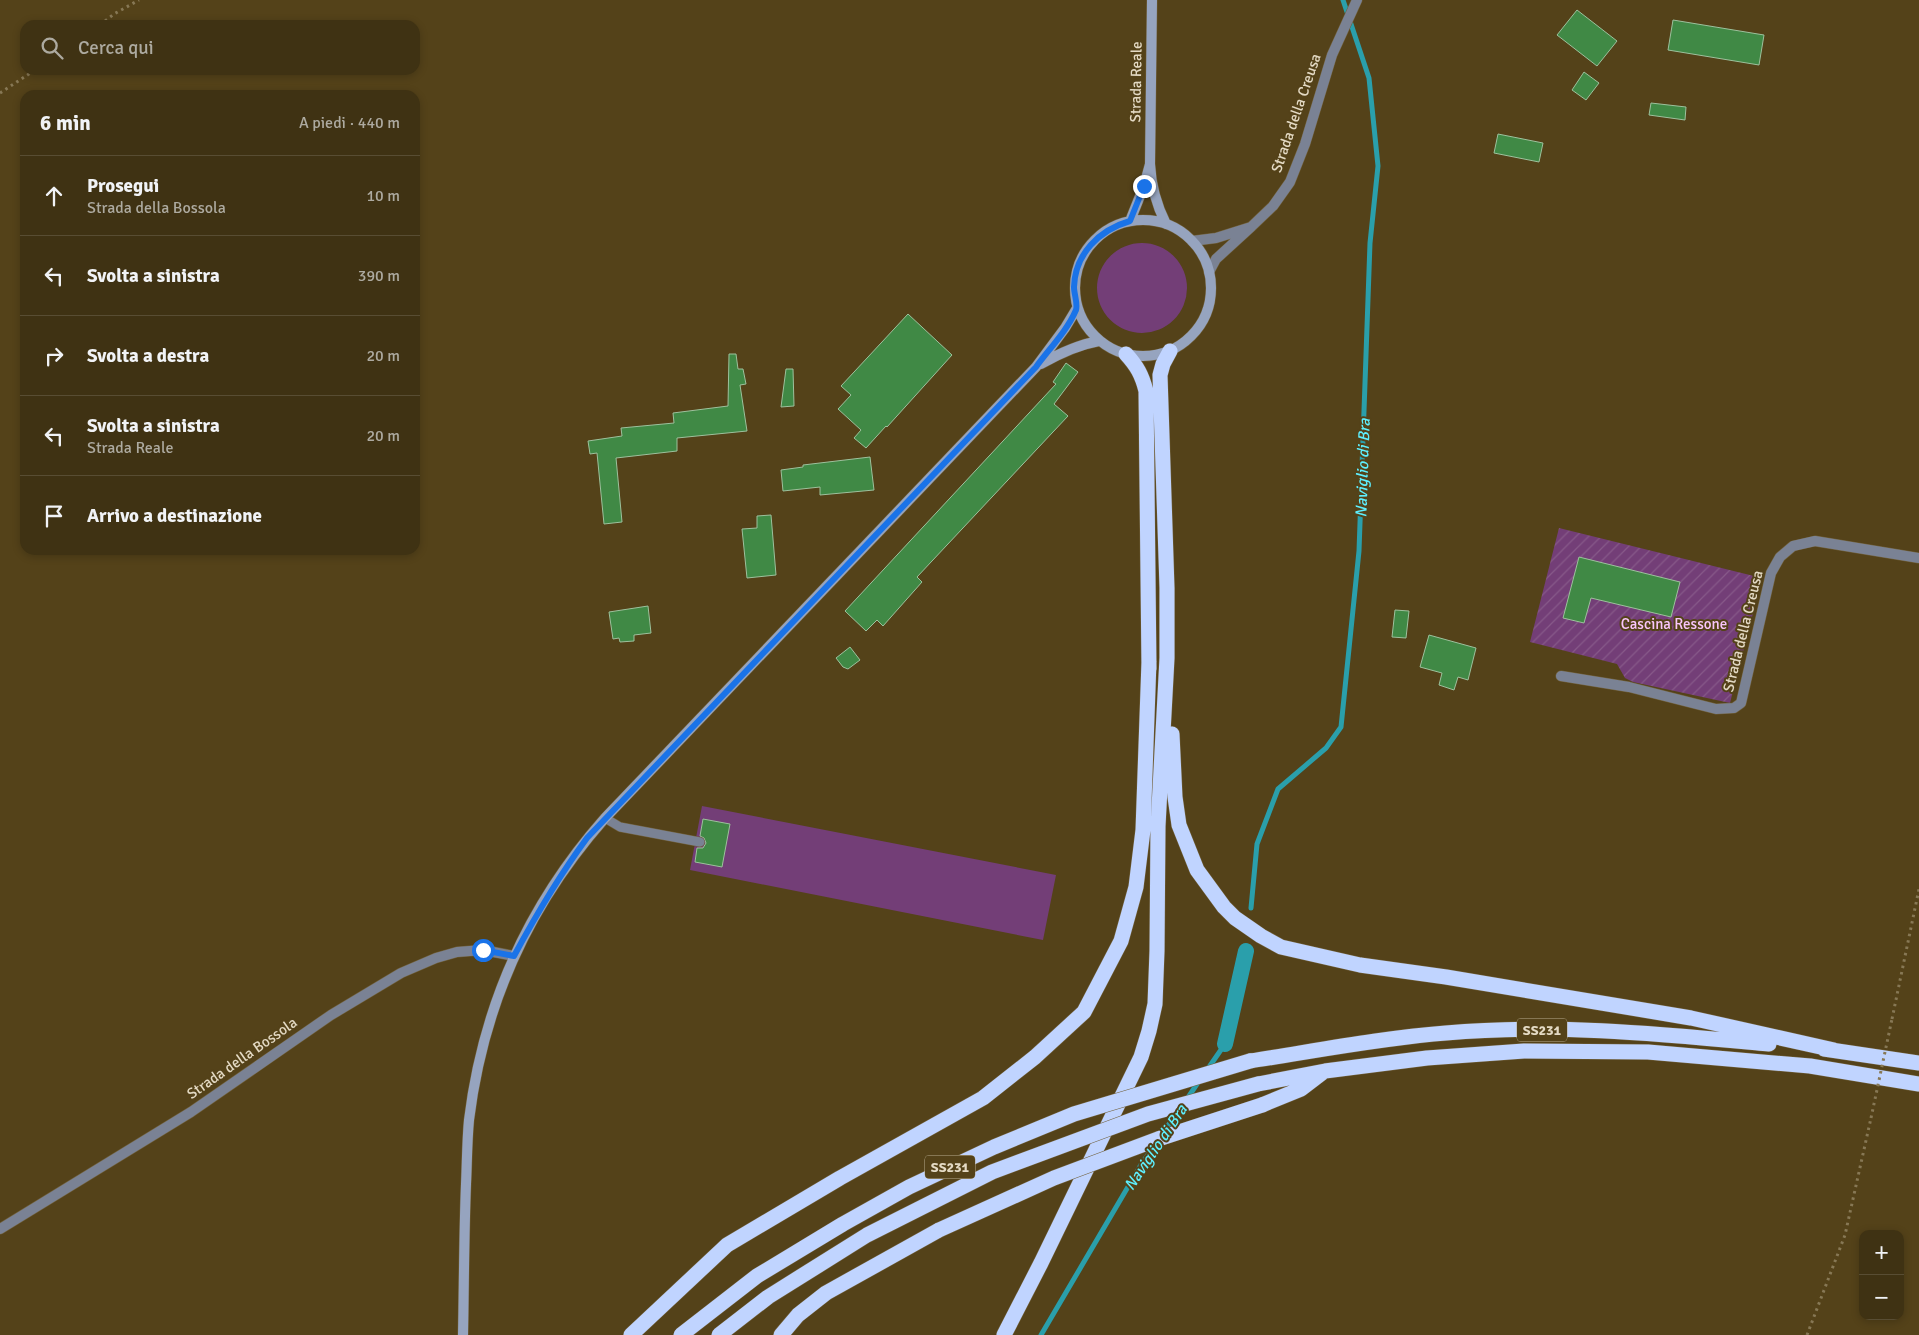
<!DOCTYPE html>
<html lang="it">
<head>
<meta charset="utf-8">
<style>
	:root { --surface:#3f3213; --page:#4a3e21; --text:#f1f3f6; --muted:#adaaa0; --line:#584d33 }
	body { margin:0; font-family:Signika,sans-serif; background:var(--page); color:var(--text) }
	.controls { position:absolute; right:15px; bottom:15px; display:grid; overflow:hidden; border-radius:10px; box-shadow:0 2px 8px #0003 }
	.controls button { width:45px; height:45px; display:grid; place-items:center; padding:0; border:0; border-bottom:1px solid var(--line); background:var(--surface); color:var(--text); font:25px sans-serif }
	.stop { position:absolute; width:15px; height:15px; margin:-11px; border:4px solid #1a73e8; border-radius:50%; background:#fff }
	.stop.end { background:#1a73e8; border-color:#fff; box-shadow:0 1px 5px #0008 }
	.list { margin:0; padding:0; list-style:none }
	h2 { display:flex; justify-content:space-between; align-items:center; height:65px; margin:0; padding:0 20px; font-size:21px }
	h2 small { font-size:16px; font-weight:400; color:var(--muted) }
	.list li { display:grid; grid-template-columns:32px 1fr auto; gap:15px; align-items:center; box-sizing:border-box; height:80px; padding:0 20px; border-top:1px solid var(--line) }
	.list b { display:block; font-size:19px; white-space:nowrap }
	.list p { margin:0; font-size:16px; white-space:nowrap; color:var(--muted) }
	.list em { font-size:16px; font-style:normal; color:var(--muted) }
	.icon { flex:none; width:28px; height:28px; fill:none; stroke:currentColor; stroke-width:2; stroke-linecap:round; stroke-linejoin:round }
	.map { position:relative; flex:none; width:1919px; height:1335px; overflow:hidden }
	.search { position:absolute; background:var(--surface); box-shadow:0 2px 8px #0003; left:20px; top:20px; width:400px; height:55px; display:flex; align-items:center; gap:12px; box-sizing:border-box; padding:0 18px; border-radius:15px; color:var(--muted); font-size:19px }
	.panel { position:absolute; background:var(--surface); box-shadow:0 2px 8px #0003; left:20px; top:90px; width:400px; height:465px; border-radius:15px }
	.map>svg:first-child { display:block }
	.green { fill:#733e77 }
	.garden { fill:url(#garden-furrows) }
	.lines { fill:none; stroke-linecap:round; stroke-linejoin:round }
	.stream { stroke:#2a9fab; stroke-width:5 }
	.canal { stroke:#2a9fab; stroke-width:16 }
	.building { fill:#408945; stroke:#9dc19d }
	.lane-casing { stroke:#71603b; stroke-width:10 }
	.street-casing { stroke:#71603b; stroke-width:11 }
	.secondary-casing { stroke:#71603b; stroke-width:11 }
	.highway-casing { stroke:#71603b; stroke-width:16 }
	.path { stroke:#877855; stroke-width:3; stroke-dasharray:2.5 4; stroke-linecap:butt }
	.lane { stroke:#7a8294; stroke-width:9 }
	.street { stroke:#7a8294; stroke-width:10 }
	.secondary { stroke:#96a4bf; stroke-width:10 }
	.highway { stroke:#c0d4ff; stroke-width:15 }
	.highway-bridge-casing { stroke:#71603b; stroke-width:16; stroke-linecap:butt }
	.path-bridge { stroke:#877855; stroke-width:3; stroke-dasharray:2.5 4; stroke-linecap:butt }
	.highway-bridge { stroke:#c0d4ff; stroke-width:15 }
	.route { stroke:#1a73e8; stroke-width:6 }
	.labels { text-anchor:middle; stroke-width:4; stroke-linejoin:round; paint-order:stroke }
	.shield { fill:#544219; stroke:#b9ac91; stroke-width:1 }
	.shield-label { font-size:14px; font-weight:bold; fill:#e4dac4 }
	.street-label { font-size:15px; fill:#e4dac4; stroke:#544219 }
	.park-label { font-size:15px; fill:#f9c5fc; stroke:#544219 }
	.water-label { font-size:16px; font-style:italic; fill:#5eeffe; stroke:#544219 }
</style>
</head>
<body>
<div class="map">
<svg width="1919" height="1335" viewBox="0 0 1919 1335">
	<defs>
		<pattern id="garden-furrows" width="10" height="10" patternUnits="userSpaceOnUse" patternTransform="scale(1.25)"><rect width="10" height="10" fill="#733e77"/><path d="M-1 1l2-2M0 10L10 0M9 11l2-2" fill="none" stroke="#875989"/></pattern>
	</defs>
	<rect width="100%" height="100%" fill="#544219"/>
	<path class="green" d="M1097 288a45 45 0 1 1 90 0a45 45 0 1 1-90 0Z
		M702 806 1056 875 1043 940 690 870Z"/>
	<path class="garden" d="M1559 528 1762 578 1730 703 1633 682 1625 678 1617 664 1530 642Z"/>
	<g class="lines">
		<path class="stream" d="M1251 908 1257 844 1278 789 1326 748 1341 727 1359 551 1370 243 1378 166 1369 78 1343 0
			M1207 1070 1225 1044
			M1187 1099 1199 1081
			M1162 1134 1179 1110
			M1041 1335 1142 1163 1155 1145"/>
		<path class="canal" d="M1225 1044 1246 951"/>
	</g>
	<path class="building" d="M1577 10 1617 41 1597 66 1557 35Z
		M1673 20 1764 35 1759 65 1668 50Z
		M1584 72 1599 83 1586 100 1572 90Z
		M1651 103 1686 107 1685 120 1649 115Z
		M1498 134 1543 143 1539 162 1494 153Z
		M908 314 952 355 887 427 886 426 866 448 854 438 861 430 838 409 851 395 841 386Z
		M729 354H736L738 369H743L746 384 740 385 747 431 677 438V451L616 458 622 522 604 524 597 453 590 454 588 441 622 436 621 428 674 423 673 413 728 406Z
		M1066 363 1078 372 1054 404 1068 416 917 577 922 582 883 626 877 620 866 631 845 611 1056 384 1053 382Z
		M786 369H793L794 406 781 407Z
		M870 457 874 490 820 495V487L783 491 781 470 803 467V465Z
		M771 515 776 575 747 578 742 529 757 528V516Z
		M1579 557 1680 582 1671 617 1591 598 1584 623 1563 618Z
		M648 606 651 633 634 635V641L620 642 619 638 613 639 609 612Z
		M1395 610 1409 611 1406 638 1392 637Z
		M1429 635 1476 648 1468 680 1458 677 1454 690 1439 685 1442 673 1420 667Z
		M850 647 860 660 848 669 843 667 836 658Z
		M703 819 730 824 722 867 695 862 697 848H703L706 843 704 838 700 836Z"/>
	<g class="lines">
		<g class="lane-casing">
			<path id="lane" d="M605 818 620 827 700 842"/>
		</g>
		<g class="street-casing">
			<path id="street" d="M1251 227 1273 206 1290 182 1305 144 1332 55 1357 0
				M1192 241 1216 238 1251 227 1216 259 1209 272
				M1561 676 1629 687 1716 709 1734 708 1741 703 1771 573 1780 557 1793 546 1815 541 1919 558
				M0 1229 191 1112 331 1015 401 973 436 958 457 952 483 950 514 956"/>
		</g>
		<g class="secondary-casing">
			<path id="secondary" d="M1150 164 1152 0
				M1075 288a68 68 0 1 1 136 0a68 68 0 1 1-136 0Z
				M1130 221 1144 186 1150 164C1151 186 1156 204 1166 224
				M1041 364C1060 353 1077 345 1099 341
				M463 1335C464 1285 464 1234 466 1184 467 1163 467 1141 469 1120 483 1006 529 904 605 818L1036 367 1065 328 1077 308"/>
		</g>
		<g class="highway-casing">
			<path id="highway" d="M1126 354C1137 366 1142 375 1146 391L1149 669
				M1172 734 1175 797 1179 825 1197 870 1224 907 1235 918 1261 936 1281 947 1360 965 1446 977 1691 1018 1834 1050
				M1824 1049 1919 1063
				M1250 1061C1315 1051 1381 1038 1446 1033 1554 1023 1662 1034 1769 1044
				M1258 1084 1325 1071 1427 1058 1524 1051 1648 1052 1810 1066 1919 1084
				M1262 1105 1301 1089 1322 1073
				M631 1335 727 1245 840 1178 983 1098 1035 1057 1084 1012 1121 941 1136 887 1143 830 1149 661
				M781 1335 798 1315 826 1293 939 1230
				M1004 1335 1041 1263 1141 1057 1149 1031 1155 1004 1157 951 1158 826 1167 658V588L1160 375 1163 364 1170 351"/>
		</g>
		<path class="path" d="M100 25 114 14 139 0
			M0 93 35 70
			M1892 1019 1919 889
			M1807 1335 1845 1235 1871 1118"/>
		<use href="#lane" class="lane"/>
		<use href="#street" class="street"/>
		<use href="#secondary" class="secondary"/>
		<use href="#highway" class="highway"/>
		<g class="highway-bridge-casing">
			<path id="highway-bridge" d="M939 1230 1054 1178 1158 1139 1262 1105
				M681 1335 757 1276 843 1224 909 1187 994 1147 1074 1114 1250 1061
				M719 1335 768 1297 867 1235 992 1172 1148 1114 1258 1084"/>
		</g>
		<path class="path-bridge" d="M1871 1118 1892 1019"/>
		<use href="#highway-bridge" class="highway-bridge"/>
	</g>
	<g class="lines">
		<path class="route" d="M483 950 514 956C536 915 559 876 587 838L1036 367C1049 349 1067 331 1076 310 1078 304 1074 294 1074 287 1075 254 1099 230 1130 221L1144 186"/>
	</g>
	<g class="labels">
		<g class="shield">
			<rect x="1517" y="1018.5" width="50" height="23" rx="4"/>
			<rect x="925" y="1155.5" width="50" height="23" rx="4"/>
		</g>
		<g class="shield-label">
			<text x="1542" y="1035">SS231</text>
			<text x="950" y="1172">SS231</text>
		</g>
		<g class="street-label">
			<text transform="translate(1136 82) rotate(-89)" y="5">Strada Reale</text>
			<text transform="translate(1296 113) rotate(-71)" y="5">Strada della Creusa</text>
			<text transform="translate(1743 631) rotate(-76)" y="5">Strada della Creusa</text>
			<text transform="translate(242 1058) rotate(-35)" y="5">Strada della Bossola</text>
		</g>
		<g class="park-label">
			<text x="1674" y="629">Cascina Ressone</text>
		</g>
		<g class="water-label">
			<text transform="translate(1362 468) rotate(-88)" y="6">Naviglio di Bra</text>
			<text transform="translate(1155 1147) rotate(-56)" y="6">Naviglio di Bra</text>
		</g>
	</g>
</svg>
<div class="controls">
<button>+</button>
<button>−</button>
</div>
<div class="stop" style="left:483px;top:950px"></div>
<div class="stop end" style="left:1144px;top:186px"></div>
<div class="search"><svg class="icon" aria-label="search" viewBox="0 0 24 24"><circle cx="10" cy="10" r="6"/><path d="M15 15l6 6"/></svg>Cerca qui</div>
<section class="panel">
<h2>6 min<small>A piedi · 440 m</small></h2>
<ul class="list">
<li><svg class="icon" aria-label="ahead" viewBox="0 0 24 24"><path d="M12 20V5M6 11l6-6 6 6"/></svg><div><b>Prosegui</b><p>Strada della Bossola</p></div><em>10 m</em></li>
<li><svg class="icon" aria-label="left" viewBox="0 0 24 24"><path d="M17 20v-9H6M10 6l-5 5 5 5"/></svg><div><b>Svolta a sinistra</b></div><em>390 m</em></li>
<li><svg class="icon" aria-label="right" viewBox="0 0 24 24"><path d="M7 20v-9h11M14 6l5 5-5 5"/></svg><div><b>Svolta a destra</b></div><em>20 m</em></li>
<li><svg class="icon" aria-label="left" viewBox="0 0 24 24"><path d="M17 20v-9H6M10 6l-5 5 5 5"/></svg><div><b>Svolta a sinistra</b><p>Strada Reale</p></div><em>20 m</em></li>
<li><svg class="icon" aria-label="arrive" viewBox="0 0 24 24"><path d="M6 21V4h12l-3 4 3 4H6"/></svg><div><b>Arrivo a destinazione</b></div></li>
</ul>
</section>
</div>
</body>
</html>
